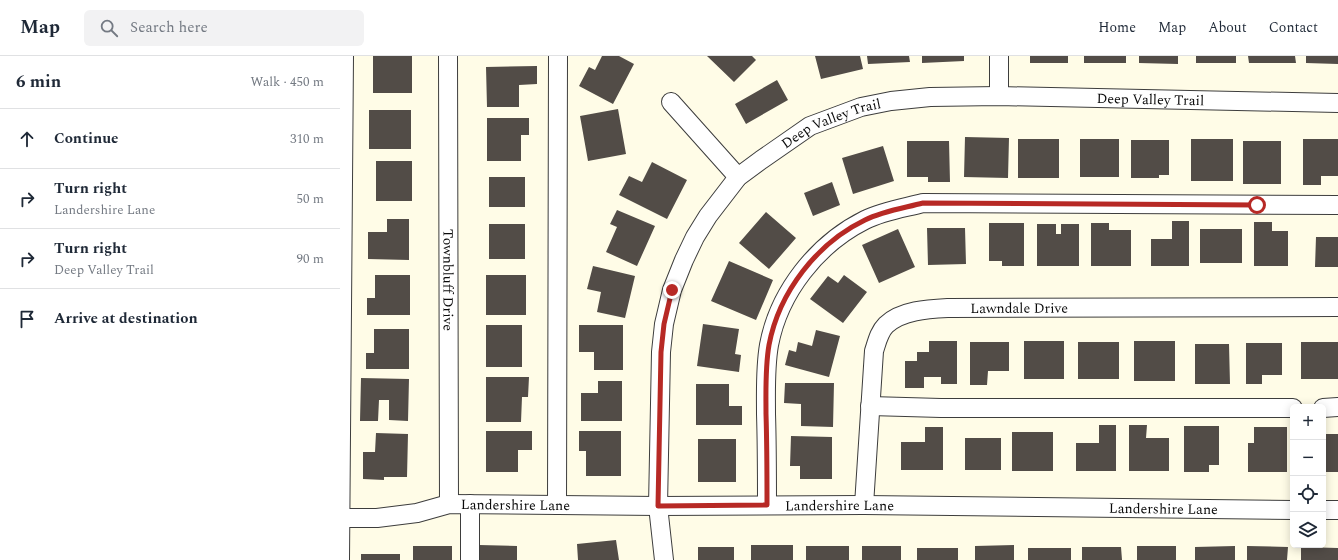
<!DOCTYPE html>
<html lang="en">
<head>
<meta charset="utf-8">
<style>
	:root { --surface:#fff; --page:#f2f2f3; --text:#1f2937; --muted:#747a83; --line:#e0e1e3 }
	body { margin:0; font-family:Spectral,serif; background:var(--page); color:var(--text) }
	.controls { position:absolute; right:12px; bottom:12px; display:grid; overflow:hidden; border-radius:6px; box-shadow:0 2px 10px #0003 }
	.controls button { width:36px; height:36px; display:grid; place-items:center; padding:0; border:0; border-bottom:1px solid var(--line); background:var(--surface); color:var(--text); font:20px sans-serif }
	.stop { position:absolute; width:12px; height:12px; margin:-9px; border:3px solid #b72925; border-radius:50%; background:#fff }
	.stop.end { background:#b72925; border-color:#fff; box-shadow:0 1px 4px #0008 }
	.list { margin:0; padding:0; list-style:none }
	h2 { display:flex; justify-content:space-between; align-items:center; height:52px; margin:0; padding:0 16px; font-size:17px }
	h2 small { font-size:13px; font-weight:400; color:var(--muted) }
	.list li { display:grid; grid-template-columns:26px 1fr auto; gap:12px; align-items:center; box-sizing:border-box; height:60px; padding:0 16px; border-top:1px solid var(--line) }
	.list b { display:block; font-size:15px; white-space:nowrap }
	.list p { margin:0; font-size:13px; white-space:nowrap; color:var(--muted) }
	.list em { font-size:13px; font-style:normal; color:var(--muted) }
	.icon { flex:none; width:22px; height:22px; fill:none; stroke:currentColor; stroke-width:2; stroke-linecap:round; stroke-linejoin:round }
	.map { position:relative; flex:none; width:998px; height:504px; overflow:hidden }
	header { display:flex; align-items:center; gap:24px; box-sizing:border-box; height:56px; padding:0 20px; background:var(--surface); border-bottom:1px solid var(--line) }
	header strong { font-size:19px }
	nav { display:flex; gap:22px; margin-inline-start:auto; font-size:14px }
	.search { width:280px; height:36px; background:var(--page); display:flex; align-items:center; gap:10px; box-sizing:border-box; padding:0 14px; border-radius:6px; color:var(--muted); font-size:15px }
	main { display:flex }
	aside { flex:1; background:var(--surface) }
	.map>svg:first-child { display:block }
	.building { fill:#524c47 }
	.lines { fill:none; stroke-linecap:round; stroke-linejoin:round }
	.minor-casing { stroke:#3d3d3d; stroke-width:20 }
	.minor { stroke:#fff; stroke-width:18 }
	.route { stroke:#b72925; stroke-width:5 }
	.labels { text-anchor:middle; stroke-width:4; stroke-linejoin:round; paint-order:stroke }
	.street-label { font-size:14px; fill:#0a0a0a; stroke:#fff }
</style>
</head>
<body>
<header>
<strong>Map</strong>
<div class="search"><svg class="icon" aria-label="search" viewBox="0 0 24 24"><circle cx="10" cy="10" r="6"/><path d="M15 15l6 6"/></svg>Search here</div>
<nav><a>Home</a><a>Map</a><a>About</a><a>Contact</a></nav>
</header>
<main>
<aside>
<h2>6 min<small>Walk · 450 m</small></h2>
<ul class="list">
<li><svg class="icon" aria-label="ahead" viewBox="0 0 24 24"><path d="M12 20V5M6 11l6-6 6 6"/></svg><div><b>Continue</b></div><em>310 m</em></li>
<li><svg class="icon" aria-label="right" viewBox="0 0 24 24"><path d="M7 20v-9h11M14 6l5 5-5 5"/></svg><div><b>Turn right</b><p>Landershire Lane</p></div><em>50 m</em></li>
<li><svg class="icon" aria-label="right" viewBox="0 0 24 24"><path d="M7 20v-9h11M14 6l5 5-5 5"/></svg><div><b>Turn right</b><p>Deep Valley Trail</p></div><em>90 m</em></li>
<li><svg class="icon" aria-label="arrive" viewBox="0 0 24 24"><path d="M6 21V4h12l-3 4 3 4H6"/></svg><div><b>Arrive at destination</b></div></li>
</ul>
</aside>
<div class="map">
<svg width="998" height="504" viewBox="0 0 998 504">
	<rect width="100%" height="100%" fill="#fffce7"/>
	<path class="building" d="M33 0H72V37H33Z
		M262 0H279L294 8 273 48 239 30 249 11 255 14Z
		M367 0H412L416 4 394 26Z
		M475 0H520L523 13 481 23Z
		M527 0H569L570 6 528 8Z
		M582 0H624V5L582 7Z
		M690 0H728V7H690Z
		M744 0H786V7H744Z
		M799 0H838V8L799 7Z
		M856 0H896V7H856Z
		M908 0H955L956 7H909Z
		M966 0H998V8L966 7Z
		M197 10V28L179 29V51H147L146 11Z
		M437 24 448 44 406 68 395 48Z
		M278 53 286 98 248 105 240 60Z
		M29 54H71V93H29Z
		M147 62H189V79H181V105H147Z
		M625 81 669 82 668 122 624 121Z
		M678 83H719V122H678Z
		M740 83H779V121H740Z
		M851 83H893V125H851Z
		M963 83H998V120H981V129H963Z
		M791 84H829V119H819V122H791Z
		M567 85H609L610 126H588V121H567Z
		M903 85H941V128H903Z
		M543 90 554 125 513 138 502 102Z
		M36 105H72V145H36Z
		M312 106 347 124 327 163 279 139 289 120 302 126Z
		M149 121H185V151H149Z
		M492 126 500 149 473 160 464 137Z
		M277 154 315 170 297 210 266 196 277 171 270 168Z
		M426 156 456 182 429 213 399 187Z
		M47 163H69V204L28 203V176H47Z
		M832 165H849V210H811V183H832Z
		M914 166H932V175H948V210H914Z
		M649 167H684V210H662V205H649Z
		M751 167H769V174H791V210H751Z
		M149 168H185V203H149Z
		M697 168H716V178H721V168H739V210H697Z
		M587 172H625L626 208 588 209Z
		M558 173 575 211 539 227 522 189Z
		M860 173H902V207H860Z
		M976 181H998V211H975Z
		M389 205 433 224 416 264 371 245Z
		M253 210 295 220 285 262 257 256 261 236 247 233Z
		M35 219H70V259H27V242H35Z
		M146 219H186V259H146Z
		M504 219 527 236 503 267 470 243 488 220 498 227Z
		M363 268 399 273 395 298 401 299 399 316 357 310Z
		M146 269H182V311H146Z
		M239 269H283V314H254V296H239Z
		M34 273H69V313H26V297H34Z
		M476 274 500 280 489 321 445 309 449 294 456 296 458 286 472 290Z
		M589 285H617V328H601V321H584V332H565V305H577V296H589Z
		M684 285H724V323H684Z
		M794 285H835V325H794Z
		M630 286H669V315H648L647 329H630Z
		M738 286H779V323H738Z
		M961 286H998V323H961Z
		M906 287H942V319H922V328H906Z
		M855 288H889L890 328H855Z
		M146 321H189L188 341H182L181 366H146Z
		M21 322 69 323 68 365 49 364V344H39L38 365H20Z
		M258 325H282V365H241V337H258Z
		M445 327H494L493 371 461 370V348L444 347Z
		M356 328H389V350H402V369H356Z
		M759 369H776V415H736V387H759Z
		M789 369H807L806 382H829V415H789Z
		M844 370H879V409H869V416H844Z
		M585 371H603V414H561V386H585Z
		M914 371H947V416H908V387H914Z
		M146 375H192V394H178V416H146Z
		M239 375H281V420H246V395H239Z
		M672 376H713V415H672Z
		M36 377 68 378 67 421H44V424L23 423V396H35Z
		M983 378H998V416H983Z
		M451 380 492 381V423H460V410H450Z
		M625 382H661V414H625Z
		M358 383H396V426H358Z
		M276 484 279 504H238L237 488Z
		M139 489 177 490V504H139Z
		M411 489H453V504H411Z
		M674 489V504H635V490Z
		M73 490H112V504H73Z
		M466 490H509V504H466Z
		M522 490H561V504H522Z
		M797 490H836V504H797Z
		M895 490V504H855V491Z
		M907 490 948 491 947 504H907Z
		M358 491H394V504H358Z
		M742 491H781L782 504H742Z
		M961 491 998 492V504H961Z
		M577 492H618V504H577Z
		M688 492H731V504H688Z
		M21 498H60V504H21Z"/>
	<g class="lines">
		<g class="minor-casing">
			<g id="minor">
				<path id="s1" d="M108 0 109 448"/>
				<path d="M659 0V40"/>
				<path d="M331 46 398 121"/>
				<path d="M530 350 601 352H953"/>
				<path d="M983 352 998 351"/>
				<path d="M130 448V504"/>
				<path d="M217 449 218 0"/>
				<path d="M427 449C427 419 427 389 426 358 426 335 425 312 429 289 439 236 477 188 525 164 543 155 564 152 583 147L998 149"/>
				<path id="s2" d="M524 449 534 295C537 286 539 276 546 269 562 254 589 253 609 252L998 251"/>
				<path d="M983 454H998"/>
				<path id="s3" d="M0 462H37L77 457 109 448 318 450 524 449 953 454"/>
				<path d="M0 504 4 0"/>
				<path id="s4" d="M324 504 318 450 321 296 324 268 332 234 344 204 355 181 368 160 398 121 421 104 470 70 521 51 551 45 590 41 659 40 998 47"/>
			</g>
		</g>
		<use href="#minor" class="minor"/>
	</g>
	<g class="lines">
		<path class="route" d="M332 234 324 268 321 296 318 450 427 449C427 419 427 389 426 358 426 335 425 312 429 289 439 236 477 187 525 164 543 155 564 152 583 147L917 149"/>
	</g>
	<g class="labels">
		<g class="street-label">
			<text dy="5" stroke="none"><textPath href="#s4" startOffset="836">Deep Valley Trail</textPath></text>
			<text dy="5" stroke="none"><textPath href="#s4" startOffset="512">Deep Valley Trail</textPath></text>
			<text dy="5" stroke="none"><textPath href="#s1" startOffset="224">Townbluff Drive</textPath></text>
			<text dy="5" stroke="none"><textPath href="#s2" startOffset="320">Lawndale Drive</textPath></text>
			<text dy="5" stroke="none"><textPath href="#s3" startOffset="177">Landershire Lane</textPath></text>
			<text dy="5" stroke="none"><textPath href="#s3" startOffset="501">Landershire Lane</textPath></text>
			<text dy="5" stroke="none"><textPath href="#s3" startOffset="825">Landershire Lane</textPath></text>
		</g>
	</g>
</svg>
<div class="controls">
<button>+</button>
<button>−</button>
<button><svg class="icon" aria-label="locate" viewBox="0 0 24 24"><circle cx="12" cy="12" r="6"/><path d="M12 2v4M12 18v4M2 12h4M18 12h4"/></svg></button>
<button><svg class="icon" aria-label="layers" viewBox="0 0 24 24"><path d="M12 4l9 5-9 5-9-5zM3 14l9 5 9-5"/></svg></button>
</div>
<div class="stop" style="left:917px;top:149px"></div>
<div class="stop end" style="left:332px;top:234px"></div>
</div>
</main>
</body>
</html>
